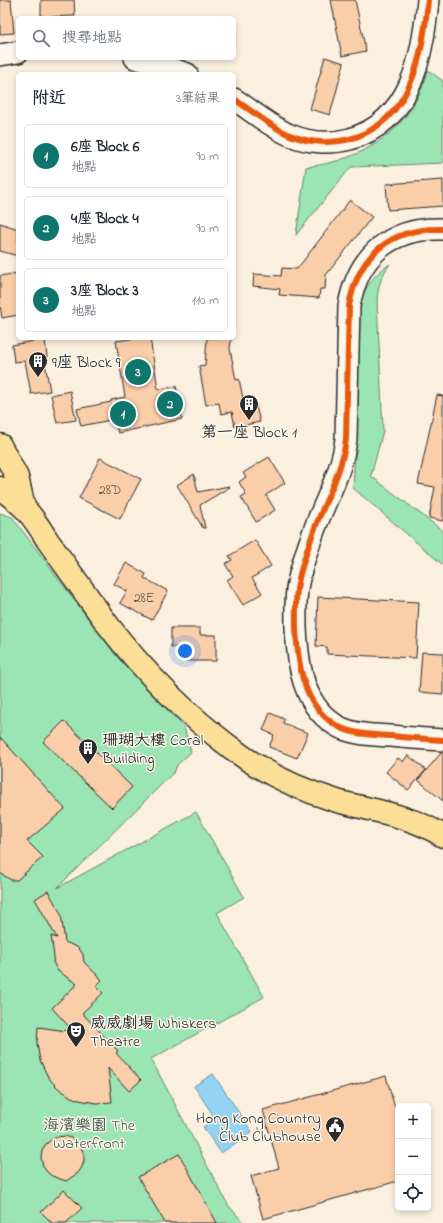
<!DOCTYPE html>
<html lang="zh-TW">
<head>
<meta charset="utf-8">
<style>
	:root { --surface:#fff; --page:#f6f6f7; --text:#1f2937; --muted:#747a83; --line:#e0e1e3; --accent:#0f766e }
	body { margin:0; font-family:"Indie Flower","LXGW WenKai TC",sans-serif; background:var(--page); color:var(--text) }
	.controls { position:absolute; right:12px; bottom:12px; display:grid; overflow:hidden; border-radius:6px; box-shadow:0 2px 6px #0003 }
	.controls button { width:36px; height:36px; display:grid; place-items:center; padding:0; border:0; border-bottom:1px solid var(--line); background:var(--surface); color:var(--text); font:20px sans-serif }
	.you { position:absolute; left:185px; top:651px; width:14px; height:14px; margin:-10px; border:3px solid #fff; border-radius:50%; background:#1a73e8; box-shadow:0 0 0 6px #1a73e833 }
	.badge { display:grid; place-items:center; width:26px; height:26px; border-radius:50%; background:var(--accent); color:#fff; font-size:13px; font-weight:700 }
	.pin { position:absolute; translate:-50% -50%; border:2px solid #fff; box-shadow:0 1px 4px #0006 }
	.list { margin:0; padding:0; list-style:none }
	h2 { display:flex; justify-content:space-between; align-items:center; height:52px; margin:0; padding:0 16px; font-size:17px }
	h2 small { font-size:13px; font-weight:400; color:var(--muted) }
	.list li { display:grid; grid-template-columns:26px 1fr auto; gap:12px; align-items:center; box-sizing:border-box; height:64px; margin:0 8px 8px; padding:0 8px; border:1px solid var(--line); border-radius:6px }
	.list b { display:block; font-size:15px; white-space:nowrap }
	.list p { margin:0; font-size:13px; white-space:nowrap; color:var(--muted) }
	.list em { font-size:13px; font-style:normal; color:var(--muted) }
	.icon { flex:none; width:22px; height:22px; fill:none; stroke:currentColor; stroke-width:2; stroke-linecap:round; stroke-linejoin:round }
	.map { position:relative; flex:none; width:443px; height:1223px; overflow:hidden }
	.search { position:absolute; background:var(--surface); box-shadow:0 2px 6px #0003; left:16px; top:16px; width:220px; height:44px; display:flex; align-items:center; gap:10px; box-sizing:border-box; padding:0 14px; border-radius:6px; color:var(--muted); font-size:15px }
	.panel { position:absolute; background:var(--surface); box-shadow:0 2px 6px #0003; left:16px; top:72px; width:220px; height:268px; border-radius:6px }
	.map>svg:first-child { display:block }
	.green { fill:#9be4b3; stroke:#63886f }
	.water { fill:#93d3f4; stroke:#6990a4 }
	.building { fill:#facea9; stroke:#2b2b2b }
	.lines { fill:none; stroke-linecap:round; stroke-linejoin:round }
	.minor-casing { stroke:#2b2b2b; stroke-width:24 }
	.major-casing { stroke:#2b2b2b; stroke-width:25 }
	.minor { stroke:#fbf7ec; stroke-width:21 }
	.major { stroke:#fbdf96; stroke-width:22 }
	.cycleway-casing { stroke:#fbf7ec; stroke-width:8 }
	.cycleway { stroke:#e8590c; stroke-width:6 }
	.labels { text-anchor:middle; stroke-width:3; stroke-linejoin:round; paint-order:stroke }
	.number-label { font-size:14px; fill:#5f544a }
	.poi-label { font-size:16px; fill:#2b2b2b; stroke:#fbf7ec; text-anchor:start }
	.park-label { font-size:16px; fill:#47594d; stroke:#fbf7ec }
</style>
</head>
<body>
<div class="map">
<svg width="443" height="1223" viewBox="0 0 443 1223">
	<rect width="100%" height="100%" fill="#fbefdf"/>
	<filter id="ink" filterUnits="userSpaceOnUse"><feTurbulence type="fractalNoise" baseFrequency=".025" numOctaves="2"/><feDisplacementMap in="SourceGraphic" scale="8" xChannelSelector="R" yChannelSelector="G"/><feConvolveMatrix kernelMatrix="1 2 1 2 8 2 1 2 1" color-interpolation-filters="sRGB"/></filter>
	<g filter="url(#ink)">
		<path class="green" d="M428 70 443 81V163L351 167 296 235 306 167C365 160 412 130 428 70Z
			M390 264C381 276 378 287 377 301L383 431 371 476 443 531V565L353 488 356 436 359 307C364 288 373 275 390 264Z
			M0 513 12 517 118 658 184 727 191 752 177 765 175 771 57 888 196 812 244 897 217 913 264 997 151 1059 228 1205 244 1223H0Z"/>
		<path class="water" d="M213 1074 252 1132 221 1153 203 1127 215 1118 194 1086Z"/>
		<path class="building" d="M0 0H11L14 33 0 34Z
			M41 0H74L75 16 41 17Z
			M331 0H355L366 51 342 56Z
			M325 57 344 63 330 115 310 109Z
			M443 180V206L388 210 386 184Z
			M350 200 372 217 326 275 325 289H320L319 298 279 295 280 289 253 286 254 274 281 276 282 268 297 269Z
			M0 223 18 229V256L0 251Z
			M18 273V315L2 318 0 305V276Z
			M138 338H150L158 389 176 386 182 419 118 433 115 419 81 426 77 409 111 402V400L125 397 116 341Z
			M207 338H231L230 349 236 380 239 379 245 408 256 406 260 422 235 427 232 412 221 414 219 403 206 405 199 366 205 365Z
			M45 339 47 357 44 358 50 391 31 394 25 361 14 362 12 345Z
			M70 391 76 420 57 423 51 395Z
			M437 395 443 396V521L429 518 435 487 418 484Z
			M269 457 285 483 266 495 275 510 256 522 241 497 246 494 239 482 246 477 243 473Z
			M100 458 141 479 120 519 79 498Z
			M194 474 198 492 229 486 230 487 200 505 205 528H203L177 485Z
			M255 540 271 566 252 578 262 593 243 605 227 580 233 576 225 564 232 560 229 556Z
			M126 563 146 574 144 578 168 591 152 620 120 603 127 591 114 584Z
			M318 597 419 602 416 658 327 654V647L316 646Z
			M171 628H200V635H216V661H185V647H171Z
			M422 652 443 653V694L419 692Z
			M270 713 284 719 283 723 308 733 297 758 269 747 274 735 263 730Z
			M64 721 132 787 112 808 43 742Z
			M0 737 65 809 27 841 43 857 17 880H11L0 873Z
			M442 752H443V801L418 780Z
			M408 755 426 770 408 790 386 772 398 758 403 762Z
			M48 891 61 914 65 942 77 947 81 951 83 955 84 962 102 980 96 986 103 993 82 1013 118 1051 116 1053 141 1080 129 1091 108 1068 112 1102 96 1103 79 1100 71 1097 58 1088 52 1082 47 1075 40 1060 37 1044 38 1027 74 1032 52 1008 77 984 58 971 53 962 54 956 51 936 57 938 35 899Z
			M386 1076 398 1119V1181L263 1219 251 1176 279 1168 263 1110Z
			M65 1136 71 1138 77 1142 81 1147 84 1154V1161L82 1167 78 1173 66 1181 52 1176 47 1172 43 1166 41 1158 42 1151 45 1145 51 1140 57 1137Z
			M179 1154 217 1223H165L138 1177Z
			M64 1190 82 1208 66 1223H52L41 1212Z"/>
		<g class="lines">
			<g class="minor-casing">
				<path id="minor" d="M0 55 18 52
					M135 58 154 63 187 74
					M234 99C252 111 271 127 290 135 309 143 331 144 350 139 412 121 423 55 428 0
					M443 229C391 227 358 255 349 306L346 439C342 475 322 505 311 539 306 553 301 568 298 583 295 598 296 613 296 628 298 666 303 709 341 728 357 735 375 735 392 736 409 738 426 739 443 740"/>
			</g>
			<g class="major-casing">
				<path id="major" d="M0 445 17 477 24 507
					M0 488C8 494 16 500 23 507 33 516 41 530 48 541 68 569 88 597 108 625 144 672 187 715 234 750 264 773 301 790 337 801 373 811 411 815 443 836"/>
			</g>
			<use href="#minor" class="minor"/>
			<use href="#major" class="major"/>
			<g class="cycleway-casing">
				<path id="cycleway" d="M234 99C252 111 271 127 290 135 309 143 331 144 350 139 412 121 423 55 428 0
					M443 229C391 227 358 255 349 306L346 439C342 475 322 505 311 539 306 553 301 568 298 583 295 598 296 613 296 628 298 666 303 709 341 728 357 735 375 735 392 736 409 738 426 739 443 740"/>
			</g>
			<use href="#cycleway" class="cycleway"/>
		</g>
	</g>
	<defs>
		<g id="building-pin" transform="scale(1)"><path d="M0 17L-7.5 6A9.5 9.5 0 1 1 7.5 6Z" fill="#2b2b2b" stroke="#fbf7ec"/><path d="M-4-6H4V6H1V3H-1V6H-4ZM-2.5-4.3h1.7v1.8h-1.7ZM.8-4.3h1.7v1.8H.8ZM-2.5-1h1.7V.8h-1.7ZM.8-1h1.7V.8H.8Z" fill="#fff"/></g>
		<g id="theatre-pin" transform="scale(1)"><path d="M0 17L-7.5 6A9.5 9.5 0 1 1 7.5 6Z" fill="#2b2b2b" stroke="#fbf7ec"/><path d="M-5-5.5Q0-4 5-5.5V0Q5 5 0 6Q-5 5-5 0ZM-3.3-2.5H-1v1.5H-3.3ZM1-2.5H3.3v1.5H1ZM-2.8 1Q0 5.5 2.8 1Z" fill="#fff"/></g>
		<g id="civic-pin" transform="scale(1)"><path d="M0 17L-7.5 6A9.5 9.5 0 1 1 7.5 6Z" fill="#2b2b2b" stroke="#fbf7ec"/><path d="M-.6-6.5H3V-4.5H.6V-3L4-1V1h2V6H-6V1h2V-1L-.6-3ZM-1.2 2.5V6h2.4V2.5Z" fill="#fff"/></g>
	</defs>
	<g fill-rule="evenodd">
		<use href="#building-pin" x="38" y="361"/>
		<use href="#building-pin" x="249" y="404"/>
		<use href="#building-pin" x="88" y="748"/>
		<use href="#theatre-pin" x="76" y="1031"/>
		<use href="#civic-pin" x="335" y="1126"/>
	</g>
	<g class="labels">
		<g class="number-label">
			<text x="110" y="494">28D</text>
			<text x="144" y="602">28E</text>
		</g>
		<g class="poi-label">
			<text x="52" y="367">9座 Block 9</text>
			<text x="249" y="437" text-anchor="middle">第一座 Block 1</text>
			<text x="102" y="745">珊瑚大樓 Coral<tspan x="102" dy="18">Building</tspan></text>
			<text x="90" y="1028">威威劇場 Whiskers<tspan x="90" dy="18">Theatre</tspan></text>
			<text x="321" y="1123" text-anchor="end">Hong Kong Country<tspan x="321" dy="18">Club Clubhouse</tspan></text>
		</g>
		<g class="park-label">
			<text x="89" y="1130">海濱樂園 The<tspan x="89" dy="18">Waterfront</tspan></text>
		</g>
	</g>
</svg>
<div class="controls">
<button>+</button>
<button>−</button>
<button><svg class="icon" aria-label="locate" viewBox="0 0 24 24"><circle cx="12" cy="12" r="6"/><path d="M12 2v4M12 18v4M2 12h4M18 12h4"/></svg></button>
</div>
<div class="you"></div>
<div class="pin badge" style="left:123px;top:414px">1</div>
<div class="pin badge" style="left:170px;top:404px">2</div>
<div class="pin badge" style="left:138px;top:372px">3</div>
<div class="search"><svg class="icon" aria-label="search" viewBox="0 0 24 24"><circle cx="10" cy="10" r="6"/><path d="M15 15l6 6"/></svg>搜尋地點</div>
<section class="panel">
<h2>附近<small>3筆結果</small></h2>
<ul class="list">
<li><span class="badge">1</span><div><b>6座 Block 6</b><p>地點</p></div><em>90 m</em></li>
<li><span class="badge">2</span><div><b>4座 Block 4</b><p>地點</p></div><em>90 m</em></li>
<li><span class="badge">3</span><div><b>3座 Block 3</b><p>地點</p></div><em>110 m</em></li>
</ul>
</section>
</div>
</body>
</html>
